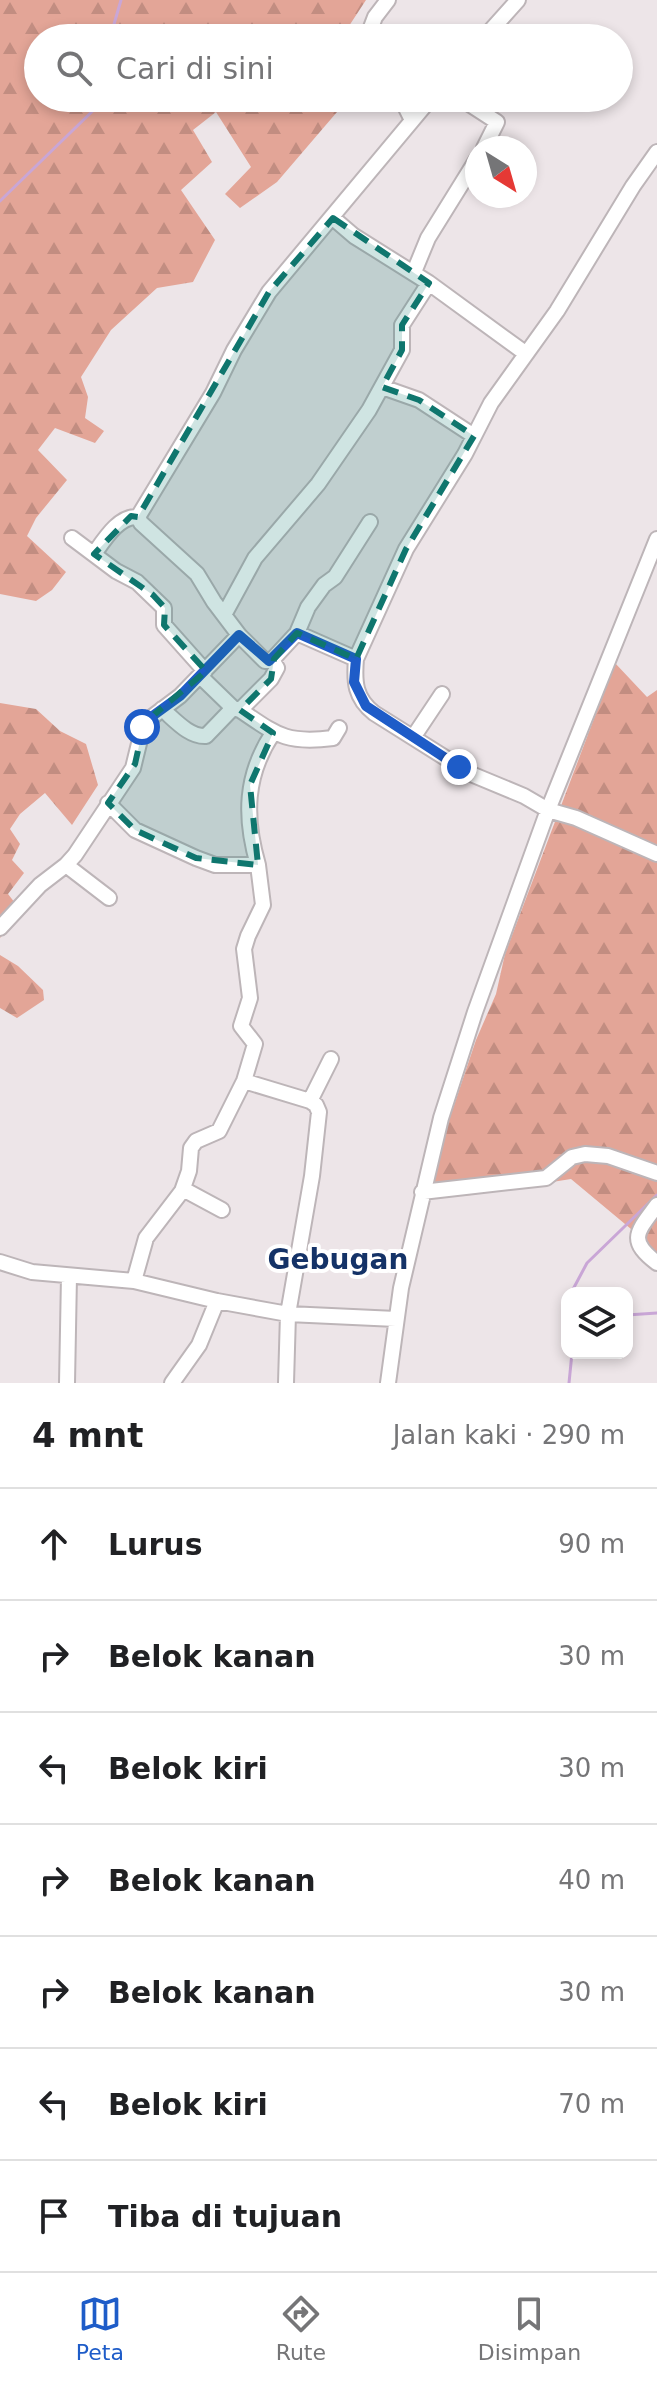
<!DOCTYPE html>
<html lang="id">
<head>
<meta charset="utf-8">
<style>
	:root { --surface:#fff; --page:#f6f6f6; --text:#202124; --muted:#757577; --line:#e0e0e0; --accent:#1e5cc8 }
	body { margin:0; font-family:"DejaVu Sans",sans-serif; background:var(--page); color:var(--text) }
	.controls { position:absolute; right:24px; bottom:24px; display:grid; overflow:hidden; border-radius:16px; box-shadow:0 4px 12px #0003 }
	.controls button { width:72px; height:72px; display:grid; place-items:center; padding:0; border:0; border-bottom:2px solid var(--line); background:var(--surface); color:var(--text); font:40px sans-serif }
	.compass { position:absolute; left:465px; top:136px; width:72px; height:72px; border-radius:50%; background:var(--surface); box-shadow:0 4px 12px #0003; rotate:143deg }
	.stop { position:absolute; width:24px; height:24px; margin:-18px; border:6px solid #1e5cc8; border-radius:50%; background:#fff }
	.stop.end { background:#1e5cc8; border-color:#fff; box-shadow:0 2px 8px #0008 }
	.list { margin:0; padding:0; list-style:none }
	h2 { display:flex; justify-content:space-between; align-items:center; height:104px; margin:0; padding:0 32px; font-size:34px }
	h2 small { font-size:26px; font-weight:400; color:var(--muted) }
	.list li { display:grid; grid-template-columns:52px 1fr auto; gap:24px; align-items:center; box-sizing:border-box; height:112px; padding:0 32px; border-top:2px solid var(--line) }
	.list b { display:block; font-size:30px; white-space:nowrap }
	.list em { font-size:26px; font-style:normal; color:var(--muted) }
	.icon { flex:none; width:44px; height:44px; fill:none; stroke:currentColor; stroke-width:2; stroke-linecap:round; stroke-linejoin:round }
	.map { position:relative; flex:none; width:657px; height:1383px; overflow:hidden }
	.search { position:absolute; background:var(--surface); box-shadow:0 4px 12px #0003; left:24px; right:24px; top:24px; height:88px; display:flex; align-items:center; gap:20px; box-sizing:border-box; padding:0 28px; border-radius:44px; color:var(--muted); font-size:30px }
	.sheet { height:888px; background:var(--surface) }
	nav { display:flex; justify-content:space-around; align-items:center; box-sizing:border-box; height:112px; border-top:2px solid var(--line); background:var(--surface); font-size:22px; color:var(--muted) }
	nav a { display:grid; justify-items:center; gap:4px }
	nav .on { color:var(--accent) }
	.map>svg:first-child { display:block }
	.forest { fill:url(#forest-firs) }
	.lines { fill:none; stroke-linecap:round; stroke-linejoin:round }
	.stream { stroke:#c9a6d6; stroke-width:3 }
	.minor-casing { stroke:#bdb5b8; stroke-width:18 }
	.minor { stroke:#fff; stroke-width:14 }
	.route { stroke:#1e5cc8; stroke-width:10 }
	.marked { fill:#0f766e; fill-opacity:0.2; stroke:#0f766e; stroke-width:6; stroke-dasharray:16 10; stroke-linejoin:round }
	.labels { text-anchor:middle; stroke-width:8; stroke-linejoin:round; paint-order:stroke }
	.quarter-label { font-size:28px; font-weight:bold; fill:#143267; stroke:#fff }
</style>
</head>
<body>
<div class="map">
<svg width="657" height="1383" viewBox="0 0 657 1383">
	<defs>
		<pattern id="forest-firs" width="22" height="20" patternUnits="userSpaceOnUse" patternTransform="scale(2)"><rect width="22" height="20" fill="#e3a597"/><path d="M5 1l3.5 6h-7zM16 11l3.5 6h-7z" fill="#c28d81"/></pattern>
	</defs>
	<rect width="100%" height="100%" fill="#ede5e8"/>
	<path class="forest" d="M0 0H366L349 26 352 38H38V98H349L277 182 240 208 225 194 251 167 216 112 193 130 212 162 181 190 215 240 193 282 157 288 111 330 81 377 88 397 85 418 104 431 95 443 55 428 38 450 67 480 36 518 27 536 66 572 52 590 36 601 0 594Z
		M615 663 647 697 657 690V1255L649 1244 571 1179 471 1195 429 1199 448 1123 476 1040 496 994 505 954Z
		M0 703 36 709 60 731 86 744 98 785 72 825 45 793 20 814 10 829 20 844 12 860 24 873 8 894 22 912 0 938Z
		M0 955 18 966 43 990 44 1000 17 1018 0 1008Z"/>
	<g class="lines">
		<path class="stream" d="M110 38 121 0
			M0 201 106 98
			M571 1293 587 1263 657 1195
			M627 1315 657 1313
			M569 1383 572 1353"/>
		<g class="minor-casing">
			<path id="minor" d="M367 38 375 17 388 0
				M484 38 518 0
				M401 98 412 120
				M460 98 497 122 484 148
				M414 272 428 238 477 159
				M429 283 525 353
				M382 387 419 400 474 436
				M72 538 116 571 137 582 164 608V625L205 671
				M657 539 548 810 576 818 657 854
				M94 554C104 540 119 515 138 517
				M224 615 255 558 318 484 369 410 402 350V325L429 283 354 236 333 218
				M297 633 308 607 324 585 335 577 370 522
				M239 635 265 661 272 660 297 633 356 659 406 549 465 454 491 403 557 311 633 186 657 152
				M356 659C354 682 355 698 374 713L471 774 524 796 548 810 475 1012 441 1118 401 1288 388 1383
				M233 708 240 710 271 679 277 668 272 660
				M162 709C175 720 189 737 206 736L233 708 200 676
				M240 710C277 735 286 744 333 738L339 728
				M414 736 442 694
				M108 803 135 830 196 858 215 865H258L263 905 248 936 244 949 250 998 241 1026 255 1044 244 1081 219 1131 196 1141 191 1148 189 1171 182 1191 146 1238 134 1281
				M66 865 109 898
				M258 865C244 817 245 775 273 733
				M0 928 40 885 66 865 75 855 133 768 144 723 180 696 239 635 214 602 197 574 141 523 138 517 213 393 234 350 269 292 431 98
				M244 1081 310 1101 316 1105 319 1112 312 1176 288 1314 396 1319
				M310 1101 331 1059
				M183 1189 222 1210
				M422 1192 546 1178 572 1157 585 1154 608 1156 657 1173
				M657 1205C637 1232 627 1240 657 1263
				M0 1262 32 1272 134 1281 217 1301 288 1314 286 1383
				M67 1383 69 1276
				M172 1383 199 1345 217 1301"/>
		</g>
		<use href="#minor" class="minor"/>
	</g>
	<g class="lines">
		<path class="route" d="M142 727 147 720 180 696 239 635 269 661 297 633 356 659 354 682 366 706 459 767"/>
	</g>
	<path class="marked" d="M333 218 429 283 402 325V350L382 387 419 400 474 436 406 549 356 659 297 633 274 659 271 679 240 710 273 733 250 785 258 865 196 858 135 830 108 803 135 764 144 723 206 671 164 625 165 608 153 595 94 554 131 516 138 517 269 292Z"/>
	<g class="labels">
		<g class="quarter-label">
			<text x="338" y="1269">Gebugan</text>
		</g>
	</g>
</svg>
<div class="controls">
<button><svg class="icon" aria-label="layers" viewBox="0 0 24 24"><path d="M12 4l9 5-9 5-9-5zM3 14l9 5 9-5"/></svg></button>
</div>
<svg class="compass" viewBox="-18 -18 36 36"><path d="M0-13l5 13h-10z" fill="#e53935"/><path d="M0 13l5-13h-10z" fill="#757577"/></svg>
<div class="stop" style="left:142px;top:727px"></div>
<div class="stop end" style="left:459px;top:767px"></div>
<div class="search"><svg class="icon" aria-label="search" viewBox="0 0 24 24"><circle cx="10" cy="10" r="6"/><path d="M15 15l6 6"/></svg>Cari di sini</div>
</div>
<section class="sheet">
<h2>4 mnt<small>Jalan kaki · 290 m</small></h2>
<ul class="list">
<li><svg class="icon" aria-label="ahead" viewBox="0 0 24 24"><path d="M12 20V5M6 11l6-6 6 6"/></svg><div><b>Lurus</b></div><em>90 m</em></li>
<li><svg class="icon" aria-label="right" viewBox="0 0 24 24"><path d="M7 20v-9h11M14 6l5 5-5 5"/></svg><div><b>Belok kanan</b></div><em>30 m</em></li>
<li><svg class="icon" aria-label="left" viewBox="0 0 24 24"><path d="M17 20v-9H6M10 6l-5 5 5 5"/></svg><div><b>Belok kiri</b></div><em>30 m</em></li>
<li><svg class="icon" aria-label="right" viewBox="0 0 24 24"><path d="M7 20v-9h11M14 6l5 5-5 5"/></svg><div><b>Belok kanan</b></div><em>40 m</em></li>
<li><svg class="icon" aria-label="right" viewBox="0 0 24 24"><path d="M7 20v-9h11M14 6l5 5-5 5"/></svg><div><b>Belok kanan</b></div><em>30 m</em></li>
<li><svg class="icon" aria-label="left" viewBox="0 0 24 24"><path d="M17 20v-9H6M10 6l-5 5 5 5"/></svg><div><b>Belok kiri</b></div><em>70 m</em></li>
<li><svg class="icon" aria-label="arrive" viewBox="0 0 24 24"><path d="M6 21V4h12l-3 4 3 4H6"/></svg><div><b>Tiba di tujuan</b></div></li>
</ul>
</section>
<nav>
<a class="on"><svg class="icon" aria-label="map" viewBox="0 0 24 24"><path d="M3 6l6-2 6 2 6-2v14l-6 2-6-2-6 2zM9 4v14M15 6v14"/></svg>Peta</a>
<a><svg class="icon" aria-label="directions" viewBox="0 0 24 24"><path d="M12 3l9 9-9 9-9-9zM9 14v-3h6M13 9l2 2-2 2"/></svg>Rute</a>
<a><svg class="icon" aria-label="saved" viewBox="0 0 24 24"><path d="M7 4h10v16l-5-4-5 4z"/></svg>Disimpan</a>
</nav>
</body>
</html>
